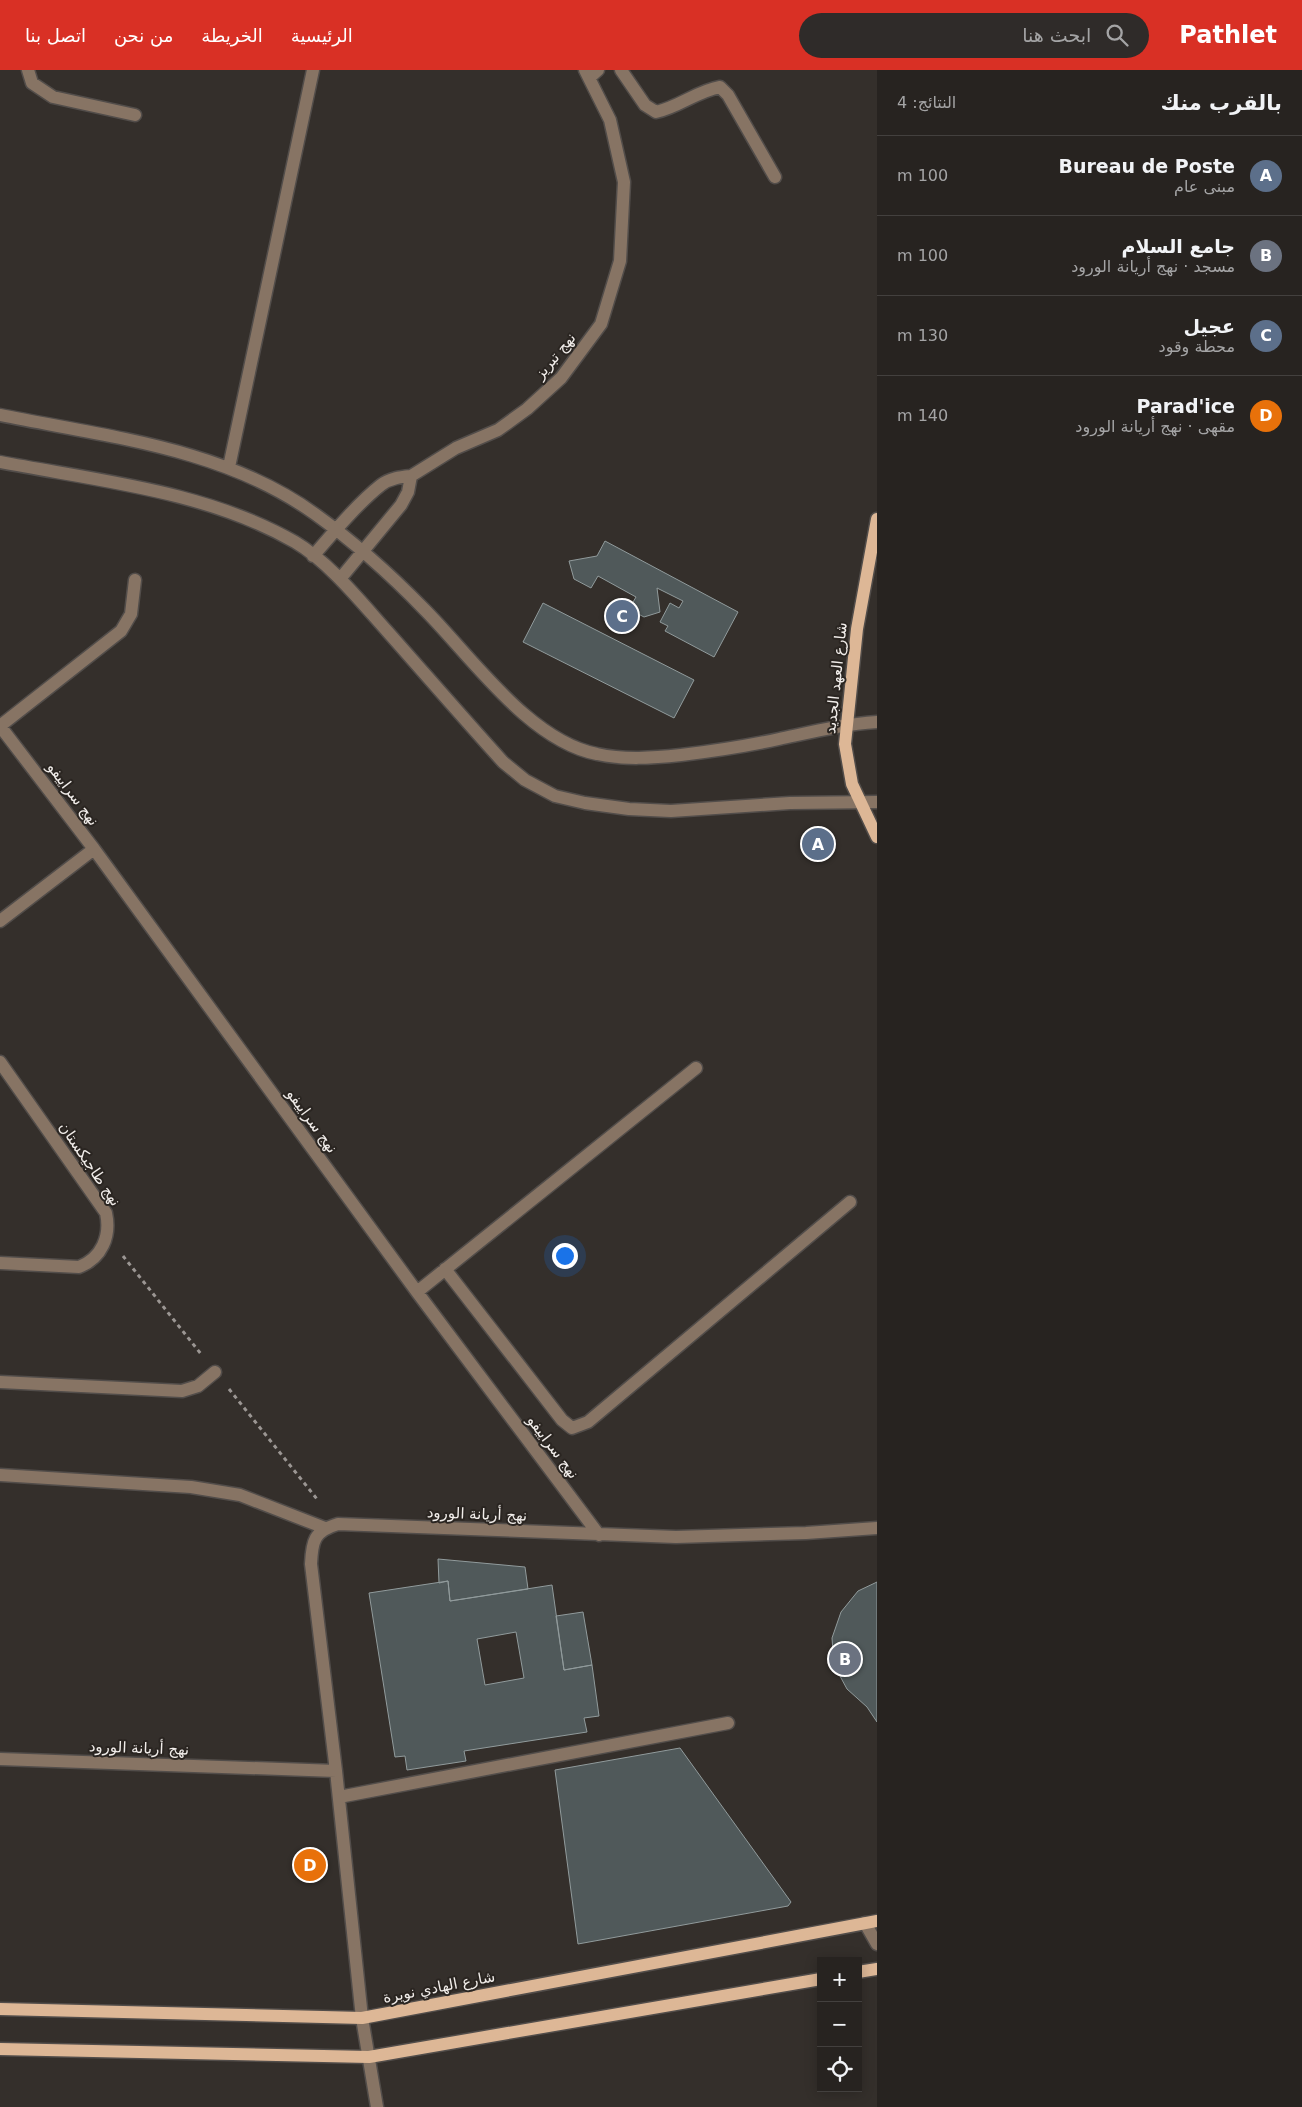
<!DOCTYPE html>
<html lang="ar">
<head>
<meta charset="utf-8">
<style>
	:root { --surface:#272320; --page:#2f2b29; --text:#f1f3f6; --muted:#a4a4a5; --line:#43403e; --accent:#d93025 }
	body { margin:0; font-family:"DejaVu Sans",Cairo,sans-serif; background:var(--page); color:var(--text); direction:rtl }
	.controls { position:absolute; right:15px; bottom:15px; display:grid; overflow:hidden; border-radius:0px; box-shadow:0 2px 12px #0003 }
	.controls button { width:45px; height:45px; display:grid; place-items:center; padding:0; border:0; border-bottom:1px solid var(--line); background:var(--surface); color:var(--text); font:25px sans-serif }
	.you { position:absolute; left:564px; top:1185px; width:18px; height:18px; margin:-12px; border:4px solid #fff; border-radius:50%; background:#1a73e8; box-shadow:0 0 0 8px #1a73e833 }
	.badge { display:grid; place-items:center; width:32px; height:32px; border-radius:50%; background:var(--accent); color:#fff; font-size:16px; font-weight:700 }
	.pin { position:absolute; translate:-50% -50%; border:2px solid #fff; box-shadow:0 1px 5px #0006 }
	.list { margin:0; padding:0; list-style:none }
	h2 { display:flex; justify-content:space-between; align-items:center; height:65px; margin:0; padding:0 20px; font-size:21px }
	h2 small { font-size:16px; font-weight:400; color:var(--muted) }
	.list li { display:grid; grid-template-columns:32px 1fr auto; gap:15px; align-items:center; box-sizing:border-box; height:80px; padding:0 20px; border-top:1px solid var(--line) }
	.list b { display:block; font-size:19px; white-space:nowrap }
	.list p { margin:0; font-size:16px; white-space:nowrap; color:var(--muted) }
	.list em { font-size:16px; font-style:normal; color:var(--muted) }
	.icon { flex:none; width:28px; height:28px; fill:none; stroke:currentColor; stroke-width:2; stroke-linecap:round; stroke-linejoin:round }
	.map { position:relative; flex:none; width:877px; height:2037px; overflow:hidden; direction:ltr }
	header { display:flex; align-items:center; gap:30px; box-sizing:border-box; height:70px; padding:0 25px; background:var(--accent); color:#fff }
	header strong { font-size:24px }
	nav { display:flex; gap:28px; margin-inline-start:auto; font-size:18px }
	.search { width:350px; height:45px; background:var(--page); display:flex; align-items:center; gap:12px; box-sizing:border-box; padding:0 18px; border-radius:28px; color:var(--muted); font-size:19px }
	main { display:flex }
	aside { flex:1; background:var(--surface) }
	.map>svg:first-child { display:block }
	.building { fill:#50595a; stroke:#919b9c; fill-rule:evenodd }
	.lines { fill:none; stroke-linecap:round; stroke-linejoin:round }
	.minor-casing { stroke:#524d4a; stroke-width:15 }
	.major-casing { stroke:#524d4a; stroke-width:15 }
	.path { stroke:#9b9693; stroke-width:3; stroke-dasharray:4 4; stroke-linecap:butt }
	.minor { stroke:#877464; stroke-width:12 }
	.major { stroke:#ddb796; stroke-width:12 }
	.labels { text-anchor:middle; stroke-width:4; stroke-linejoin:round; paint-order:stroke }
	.street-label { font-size:15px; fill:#f1edea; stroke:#2a2521 }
</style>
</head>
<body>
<header>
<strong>Pathlet</strong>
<div class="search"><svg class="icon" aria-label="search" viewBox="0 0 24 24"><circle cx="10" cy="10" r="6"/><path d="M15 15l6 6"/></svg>ابحث هنا</div>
<nav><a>الرئيسية</a><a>الخريطة</a><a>من نحن</a><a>اتصل بنا</a></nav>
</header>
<main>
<aside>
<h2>بالقرب منك<small>النتائج: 4</small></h2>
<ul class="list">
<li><span class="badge" style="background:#5c6f8a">A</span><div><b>Bureau de Poste</b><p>مبنى عام</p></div><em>100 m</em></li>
<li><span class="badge" style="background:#6b7280">B</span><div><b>جامع السلام</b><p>مسجد · نهج أريانة الورود</p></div><em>100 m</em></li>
<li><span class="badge" style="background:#5c6f8a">C</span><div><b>عجيل</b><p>محطة وقود</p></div><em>130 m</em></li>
<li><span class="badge" style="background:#e8710a">D</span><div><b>Parad'ice</b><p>مقهى · نهج أريانة الورود</p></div><em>140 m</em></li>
</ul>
</aside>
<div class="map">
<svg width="877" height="2037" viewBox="0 0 877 2037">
	<rect width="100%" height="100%" fill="#342f2b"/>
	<path class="building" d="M605 471 738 542 714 587 665 561 668 556 660 552 670 533 679 538 683 531 657 518 660 542 644 547 629 539 636 527 598 506 591 518 574 509 569 491 597 486Z
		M543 533 694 610 674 648 523 572Z
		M438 1489 525 1497 528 1519 450 1531 448 1511 439 1513Z
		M448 1511 450 1531 552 1515 564 1600 592 1595 599 1646 584 1648 587 1662 464 1681 466 1691 407 1700 405 1686 395 1687 369 1523ZM516 1562 524 1608 485 1615 477 1569Z
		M877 1512V1652L867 1637 847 1619 834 1595 832 1568 841 1542 858 1521Z
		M583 1542 592 1595 564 1600 556 1546Z
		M680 1678 791 1832 788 1836 578 1874 555 1700Z"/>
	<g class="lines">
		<g class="minor-casing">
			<path id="minor" d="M28 0 32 13 53 27 135 45
				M621 0 645 35 656 42C679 37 697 21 720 17L728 25 775 107
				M589 8 598 0
				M0 345C108 367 224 378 315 444 354 472 391 505 424 539 471 586 529 671 597 684 624 690 653 688 681 685 714 681 747 676 779 669 812 662 844 654 877 652
				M0 392C99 411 206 421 295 472 329 492 361 532 387 561 426 605 464 649 503 692L525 710 555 726 585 733 629 739 671 741 790 733 877 732
				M229 397 313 0
				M313 486C332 464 358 433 381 415 390 408 401 407 411 406
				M340 509 401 435 408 422 411 406 456 378 498 360 527 339 561 308 601 254 620 191 624 112 610 50 585 0
				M0 656 94 779 417 1222 599 1465
				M0 656 121 561 131 544 135 510
				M0 851 94 779
				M0 992 106 1143C111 1166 102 1188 79 1197L0 1193
				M445 1199 562 1350 572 1358 588 1352 850 1132
				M417 1222 696 998
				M0 1312 182 1321 198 1316 215 1302
				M0 1405 191 1417 240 1425 325 1458
				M0 1689 336 1701
				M339 1727 728 1653
				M865 1853 877 1874
				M377 2037 362 1948 336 1701 311 1494C312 1471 314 1461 338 1454L676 1467 806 1463 877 1458"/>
		</g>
		<g class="major-casing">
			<path id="major" d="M877 449 857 559 845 674 852 714 877 767
				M858 1902 877 1899
				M0 1939 362 1948 877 1851
				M0 1979 369 1987 821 1909"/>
		</g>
		<path class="path" d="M123 1186 201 1284
			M229 1319 317 1429"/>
		<use href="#minor" class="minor"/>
		<use href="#major" class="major"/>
	</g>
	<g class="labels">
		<g class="street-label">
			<text transform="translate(555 286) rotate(-50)" y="5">نهج تبريز</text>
			<text transform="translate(836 608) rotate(-84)" y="5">شارع العهد الجديد</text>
			<text transform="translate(73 724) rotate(53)" y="5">نهج سراييفو</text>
			<text transform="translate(312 1051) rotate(54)" y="5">نهج سراييفو</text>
			<text transform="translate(90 1094) rotate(56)" y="5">نهج طاجيكستان</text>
			<text transform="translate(553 1377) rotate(53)" y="5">نهج سراييفو</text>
			<text transform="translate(477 1444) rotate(2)" y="5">نهج أريانة الورود</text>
			<text transform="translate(139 1678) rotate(2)" y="5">نهج أريانة الورود</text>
			<text transform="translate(439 1917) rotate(-11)" y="5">شارع الهادي نويرة</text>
		</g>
	</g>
</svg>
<div class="controls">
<button>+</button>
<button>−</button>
<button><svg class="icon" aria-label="locate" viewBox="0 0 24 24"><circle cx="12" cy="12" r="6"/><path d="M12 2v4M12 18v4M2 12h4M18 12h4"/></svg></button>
</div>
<div class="you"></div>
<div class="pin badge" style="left:818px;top:774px;background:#5c6f8a">A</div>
<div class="pin badge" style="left:845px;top:1589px;background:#6b7280">B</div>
<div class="pin badge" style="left:622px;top:546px;background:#5c6f8a">C</div>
<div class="pin badge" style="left:310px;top:1795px;background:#e8710a">D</div>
</div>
</main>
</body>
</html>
